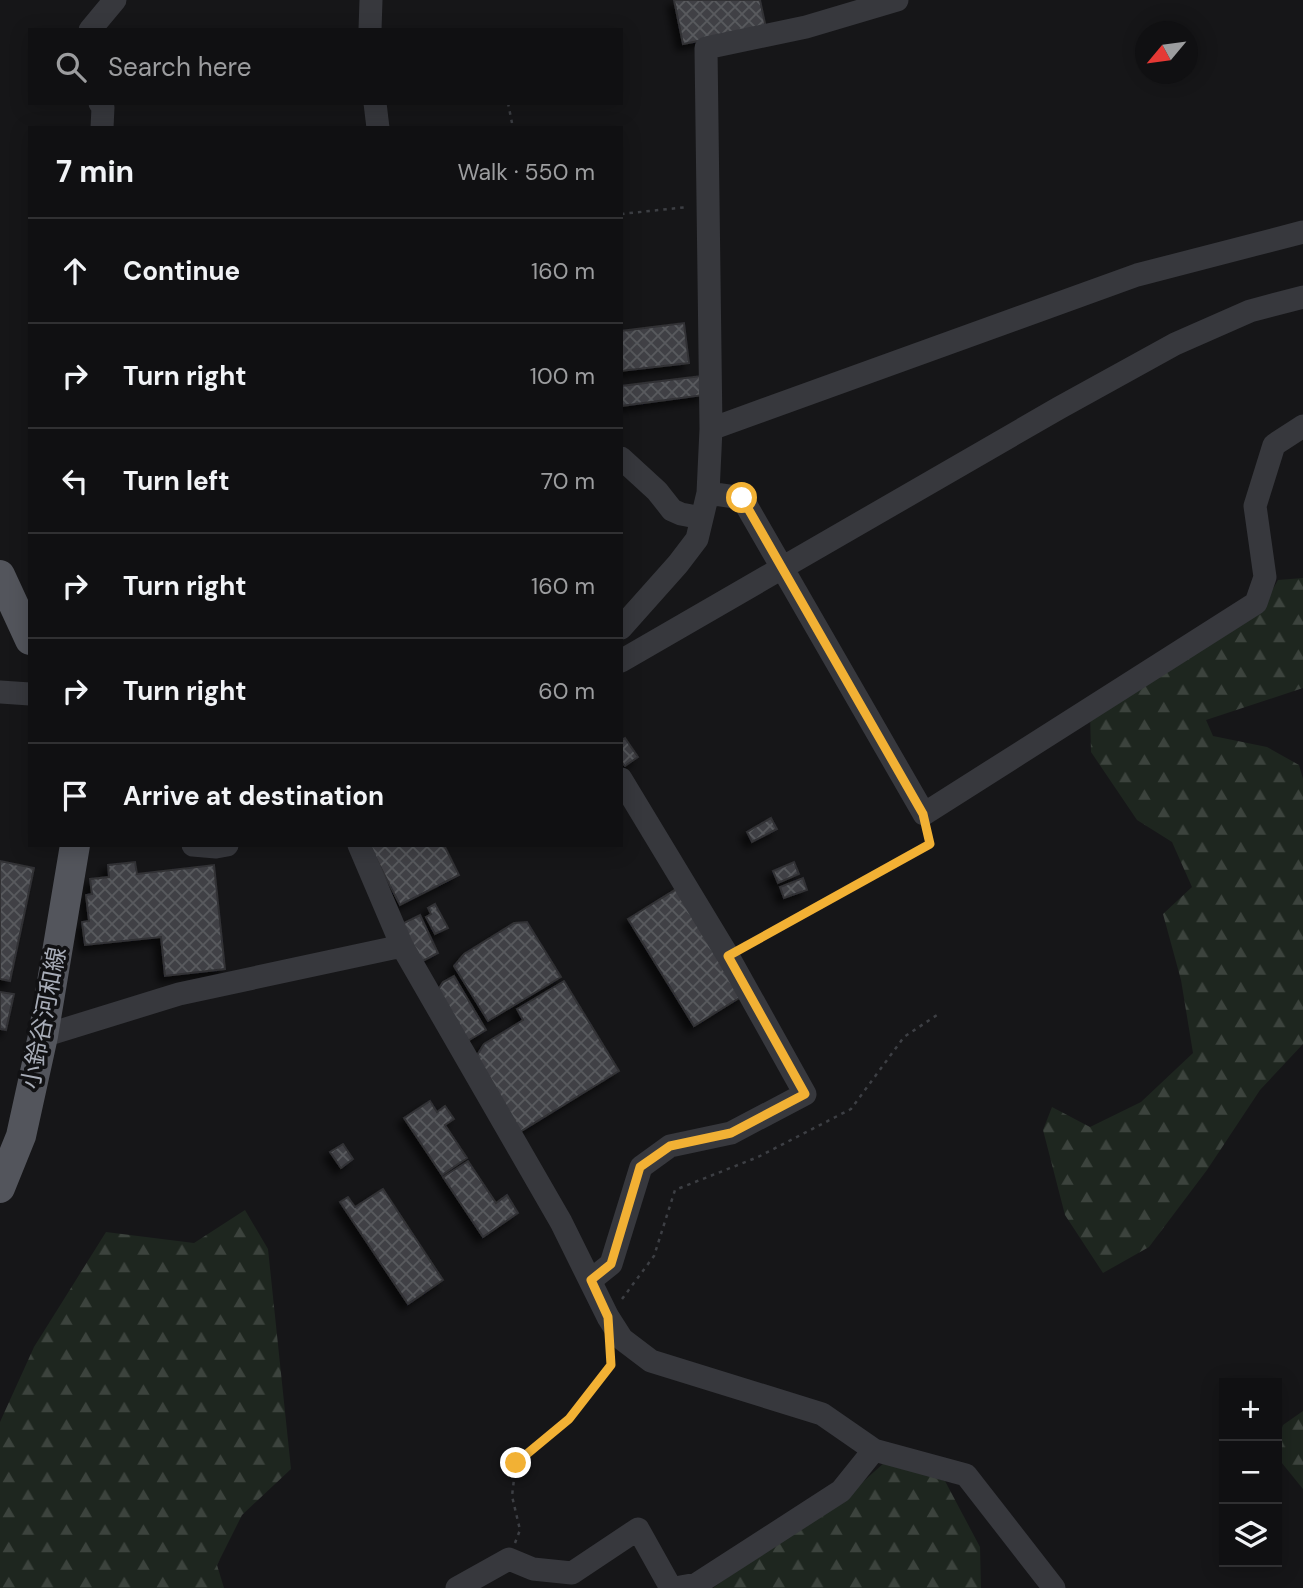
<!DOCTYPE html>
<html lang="en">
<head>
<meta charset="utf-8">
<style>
	:root { --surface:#101012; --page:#19191b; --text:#f1f3f6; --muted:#9c9d9f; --line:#303032 }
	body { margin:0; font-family:"DM Sans","Noto Sans JP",sans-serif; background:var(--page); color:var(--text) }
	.controls { position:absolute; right:21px; bottom:21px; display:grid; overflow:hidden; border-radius:0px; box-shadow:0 4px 18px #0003 }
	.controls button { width:63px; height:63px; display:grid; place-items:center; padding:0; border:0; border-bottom:2px solid var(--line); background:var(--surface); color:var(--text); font:35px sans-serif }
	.compass { position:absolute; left:1135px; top:21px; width:63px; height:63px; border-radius:50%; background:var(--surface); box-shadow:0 4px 18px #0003; rotate:241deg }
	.stop { position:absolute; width:21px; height:21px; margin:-16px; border:5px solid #f2b134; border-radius:50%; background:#fff }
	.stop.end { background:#f2b134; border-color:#fff; box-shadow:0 2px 7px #0008 }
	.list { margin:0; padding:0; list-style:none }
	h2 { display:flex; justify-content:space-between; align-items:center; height:91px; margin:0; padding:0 28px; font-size:30px }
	h2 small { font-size:23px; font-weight:400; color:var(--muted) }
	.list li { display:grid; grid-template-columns:46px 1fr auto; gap:21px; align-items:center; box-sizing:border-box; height:105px; padding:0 28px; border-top:2px solid var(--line) }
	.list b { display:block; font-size:26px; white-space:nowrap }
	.list em { font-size:23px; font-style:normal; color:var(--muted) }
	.icon { flex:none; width:38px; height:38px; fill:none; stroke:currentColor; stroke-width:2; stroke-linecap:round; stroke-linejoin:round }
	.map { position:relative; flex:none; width:1303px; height:1588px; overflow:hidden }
	.search { position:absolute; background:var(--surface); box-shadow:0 4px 18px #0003; left:28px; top:28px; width:595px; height:77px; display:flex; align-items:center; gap:18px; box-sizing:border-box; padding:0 24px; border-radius:0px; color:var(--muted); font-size:26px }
	.panel { position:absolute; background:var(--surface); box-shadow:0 4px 18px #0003; left:28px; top:126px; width:595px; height:721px; border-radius:0px }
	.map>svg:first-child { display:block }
	.forest { fill:url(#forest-firs) }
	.building { fill:url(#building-cross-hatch); stroke:#303034; stroke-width:2; filter:url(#shadow) }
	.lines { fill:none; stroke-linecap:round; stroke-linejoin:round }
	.path { stroke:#3d3f44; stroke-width:2.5; stroke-dasharray:3.5 5; stroke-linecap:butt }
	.minor { stroke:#37383d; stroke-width:23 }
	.major { stroke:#53555c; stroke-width:30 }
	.route { stroke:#f2b134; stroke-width:9 }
	.labels { text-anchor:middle; stroke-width:7; stroke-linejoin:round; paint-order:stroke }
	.street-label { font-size:24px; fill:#a8adb8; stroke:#111113 }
</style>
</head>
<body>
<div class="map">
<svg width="1303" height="1588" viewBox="0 0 1303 1588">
	<defs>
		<pattern id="forest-firs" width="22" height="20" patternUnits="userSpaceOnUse" patternTransform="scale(1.75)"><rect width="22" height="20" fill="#1e261f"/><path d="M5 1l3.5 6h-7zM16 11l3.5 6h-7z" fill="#3c433d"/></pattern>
		<pattern id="building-cross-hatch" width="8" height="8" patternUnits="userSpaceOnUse" patternTransform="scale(1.75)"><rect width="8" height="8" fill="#404145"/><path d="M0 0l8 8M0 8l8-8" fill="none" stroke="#595a5e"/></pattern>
		<filter id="shadow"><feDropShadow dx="-6" dy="6" stdDeviation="3.5" flood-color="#0009"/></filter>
	</defs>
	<rect width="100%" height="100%" fill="#161618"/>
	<path class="forest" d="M1303 578V688L1206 720 1213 736 1267 747 1299 765 1303 779V1044L1260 1090 1207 1170 1149 1247 1103 1273 1065 1215 1043 1130 1052 1107 1090 1127 1141 1102 1193 1053 1181 980 1163 914 1192 887 1172 842 1137 820 1091 752 1090 713 1262 608 1278 580Z
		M245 1210 268 1249 291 1469 242 1515 217 1565 224 1588H0V1422L34 1347 106 1232 194 1243Z
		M1303 1411V1489L1277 1457V1442L1283 1425Z
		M885 1462 945 1481 980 1547 981 1588H713L774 1544 845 1498Z"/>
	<path class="building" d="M674 0H760L766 28 683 44Z
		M684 323 689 363 621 371V331Z
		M701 376 704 395 621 406V386Z
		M625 738 638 757 625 766 621 761V740Z
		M771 818 777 829 752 842 747 832Z
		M369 845H444L459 875 400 905Z
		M0 861 34 868 10 981 0 979Z
		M135 862 137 874 214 865 225 969 165 976 161 937 85 945 82 922 89 921 86 895 92 894 90 879 109 877 108 865Z
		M794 862 799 874 778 883 773 871Z
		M803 878 807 890 784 898 780 887Z
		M678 888 744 995 694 1026 628 919Z
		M435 904 448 928 435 934 426 917 431 914 428 908Z
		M420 915 438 953 421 962 402 924Z
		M527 922 561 977 488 1021 454 966 464 954 514 923Z
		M454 976 486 1030 466 1042 436 993 443 982Z
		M564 981 619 1071 518 1133 474 1060 484 1044 523 1020 517 1009Z
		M0 992 14 994 6 1030 0 1029Z
		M430 1101 437 1112 445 1106 454 1119 445 1125 467 1158 442 1175 404 1118Z
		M343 1144 353 1159 341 1168 330 1152Z
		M468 1161 496 1203 507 1195 518 1213 483 1237 443 1177Z
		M383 1189 443 1280 408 1304 340 1202 348 1197 355 1207Z"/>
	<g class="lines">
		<path class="path" d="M508 103 513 128
			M621 214 688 207
			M746 946 930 844 928 833
			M622 1299 654 1256 675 1190 758 1157 851 1109 904 1037 940 1013
			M515 1543 520 1530 512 1496 516 1463 569 1418 611 1365V1356"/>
		<path class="minor" d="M90 30 115 0
			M370 30 371 0
			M100 103 103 107 102 128
			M375 103 378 128
			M711 429 1137 275 1303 232
			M621 458 657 491 672 510 681 514 702 518
			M708 493 742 498 924 814 1256 603 1265 577 1255 506 1274 445 1303 426
			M621 628 678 564 697 539 708 493 711 429 706 48 806 27 897 0
			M621 661 1059 408 1175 344 1250 311 1303 297
			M0 692 30 694
			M193 845 216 847 227 845
			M359 845 402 946 561 1222 608 1317 622 1339 651 1361 822 1414 874 1450 966 1475 1054 1588
			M43 1036 179 994 402 946
			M591 1280 611 1264 641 1167 670 1146 731 1133 805 1094 728 956 621 779
			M457 1588 509 1559 533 1569 572 1573 638 1529 671 1588
			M675 1588 697 1584 841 1491 874 1450"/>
		<path class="major" d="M0 575 30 640
			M0 1188 21 1136 43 1036 75 845"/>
	</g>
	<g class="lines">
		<path class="route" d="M516 1463 569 1419 611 1365 608 1317 591 1280 611 1264 640 1167 670 1146 731 1133 805 1094 728 956 930 844 923 814 742 498"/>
	</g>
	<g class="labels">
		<g class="street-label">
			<text transform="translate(44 1018) rotate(-79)" y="8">小鈴谷河和線</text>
		</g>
	</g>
</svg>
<div class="controls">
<button>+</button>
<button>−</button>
<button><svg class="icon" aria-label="layers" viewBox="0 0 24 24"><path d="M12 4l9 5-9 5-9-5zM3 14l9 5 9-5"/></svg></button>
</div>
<svg class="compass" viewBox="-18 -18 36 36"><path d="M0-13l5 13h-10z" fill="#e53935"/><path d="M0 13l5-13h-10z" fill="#9c9d9f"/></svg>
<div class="stop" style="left:742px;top:498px"></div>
<div class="stop end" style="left:516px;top:1463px"></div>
<div class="search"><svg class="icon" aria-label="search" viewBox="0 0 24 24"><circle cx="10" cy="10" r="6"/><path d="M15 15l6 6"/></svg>Search here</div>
<section class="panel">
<h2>7 min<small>Walk · 550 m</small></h2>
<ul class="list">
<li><svg class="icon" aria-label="ahead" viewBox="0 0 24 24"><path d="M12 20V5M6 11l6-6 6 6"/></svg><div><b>Continue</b></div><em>160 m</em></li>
<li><svg class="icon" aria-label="right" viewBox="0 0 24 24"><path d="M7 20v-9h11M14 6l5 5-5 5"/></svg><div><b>Turn right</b></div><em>100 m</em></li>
<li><svg class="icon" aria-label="left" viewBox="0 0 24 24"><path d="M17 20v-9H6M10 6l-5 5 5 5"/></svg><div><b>Turn left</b></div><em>70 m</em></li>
<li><svg class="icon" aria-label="right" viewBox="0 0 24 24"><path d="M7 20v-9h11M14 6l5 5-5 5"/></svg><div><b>Turn right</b></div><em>160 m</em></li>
<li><svg class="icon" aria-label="right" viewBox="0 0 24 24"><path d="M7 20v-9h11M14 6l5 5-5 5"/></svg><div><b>Turn right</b></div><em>60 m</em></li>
<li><svg class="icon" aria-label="arrive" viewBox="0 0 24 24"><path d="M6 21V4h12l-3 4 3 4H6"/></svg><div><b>Arrive at destination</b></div></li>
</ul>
</section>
</div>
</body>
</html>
